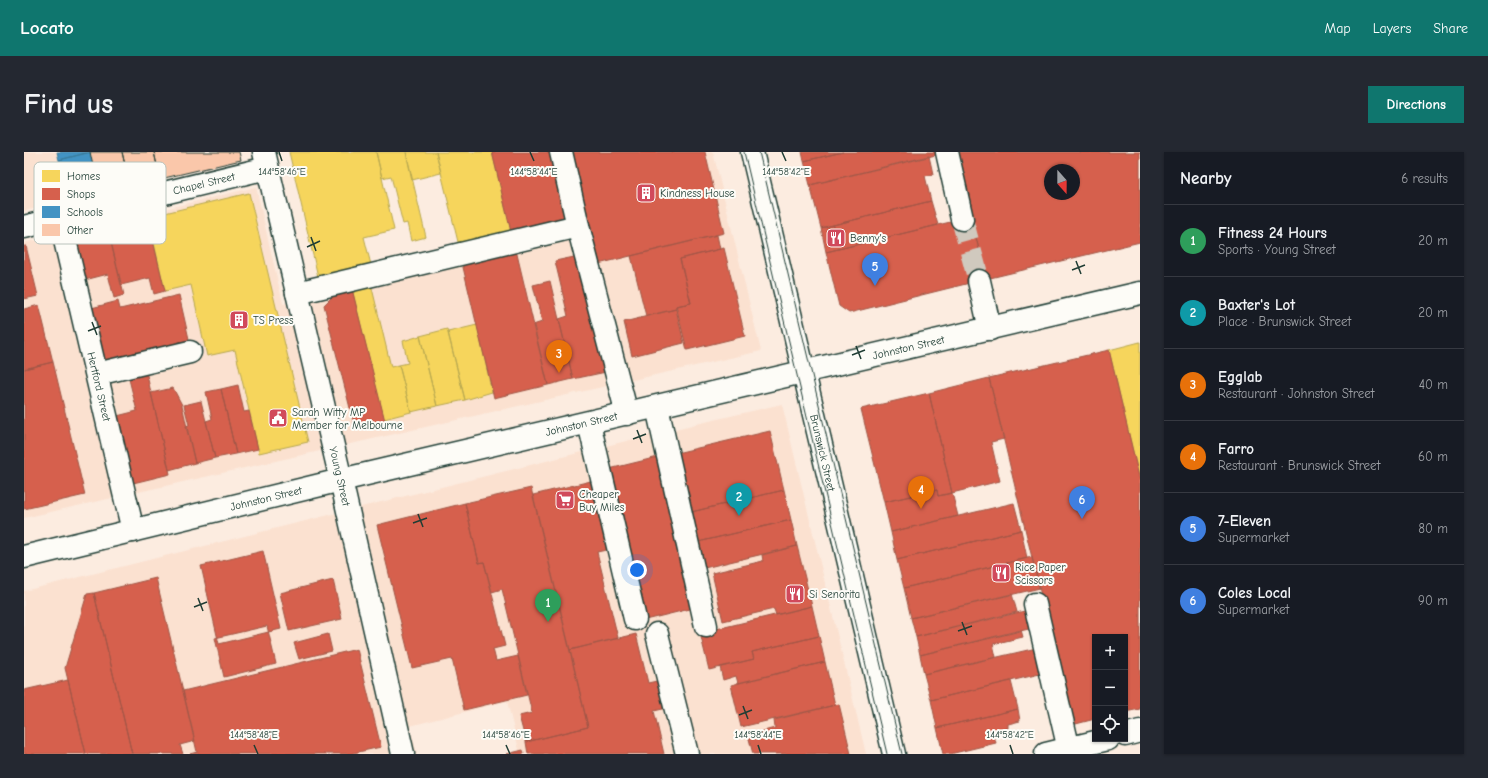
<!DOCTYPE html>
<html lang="en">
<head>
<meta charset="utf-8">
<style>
	:root { --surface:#171b24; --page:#242831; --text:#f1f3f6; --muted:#9ea1a6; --line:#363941; --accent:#0f766e }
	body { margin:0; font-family:"Comic Neue",sans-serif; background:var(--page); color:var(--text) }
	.controls { position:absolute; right:12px; bottom:12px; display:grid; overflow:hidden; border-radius:0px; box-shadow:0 1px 3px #0004 }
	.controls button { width:36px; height:36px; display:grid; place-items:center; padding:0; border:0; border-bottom:1px solid var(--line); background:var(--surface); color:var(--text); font:20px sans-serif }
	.compass { position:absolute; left:1020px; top:12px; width:36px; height:36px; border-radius:50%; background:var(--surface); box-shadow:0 1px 3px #0004; rotate:159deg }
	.you { position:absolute; left:613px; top:418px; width:14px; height:14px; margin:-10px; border:3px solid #fff; border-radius:50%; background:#1a73e8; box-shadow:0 0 0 6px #1a73e833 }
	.badge { display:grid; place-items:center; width:26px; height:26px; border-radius:50%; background:var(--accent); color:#fff; font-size:13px; font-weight:700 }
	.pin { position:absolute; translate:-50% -33px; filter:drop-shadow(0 1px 2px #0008) }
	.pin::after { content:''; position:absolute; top:21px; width:14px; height:12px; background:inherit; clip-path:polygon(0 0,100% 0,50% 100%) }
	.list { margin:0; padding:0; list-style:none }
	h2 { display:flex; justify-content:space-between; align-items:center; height:52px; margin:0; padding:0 16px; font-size:17px }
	h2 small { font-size:13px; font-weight:400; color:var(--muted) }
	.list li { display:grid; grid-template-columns:26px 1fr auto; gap:12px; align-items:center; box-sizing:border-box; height:72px; padding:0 16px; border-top:1px solid var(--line) }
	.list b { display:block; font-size:15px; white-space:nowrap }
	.list p { margin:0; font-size:13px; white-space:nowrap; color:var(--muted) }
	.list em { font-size:13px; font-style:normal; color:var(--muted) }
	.icon { flex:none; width:22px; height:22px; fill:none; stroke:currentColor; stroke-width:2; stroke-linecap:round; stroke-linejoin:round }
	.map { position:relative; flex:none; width:1116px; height:602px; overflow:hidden; border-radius:0px }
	header { display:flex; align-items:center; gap:24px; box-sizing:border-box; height:56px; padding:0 20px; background:var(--accent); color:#fff }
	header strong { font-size:19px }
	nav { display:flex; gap:22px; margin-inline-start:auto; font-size:14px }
	.intro { display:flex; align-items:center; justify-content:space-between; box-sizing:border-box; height:96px; padding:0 24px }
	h1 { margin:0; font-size:28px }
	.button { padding:10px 18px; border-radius:0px; background:var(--accent); color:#fff; font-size:14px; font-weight:700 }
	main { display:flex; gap:24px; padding:0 24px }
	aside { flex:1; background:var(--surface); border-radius:0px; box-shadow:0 1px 3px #0004 }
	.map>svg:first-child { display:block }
	.built { fill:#fbe1d0 }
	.homes { fill:#f6d55c; stroke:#b6a750 }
	.shops { fill:#d6604d; stroke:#9f5646; fill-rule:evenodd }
	.schools { fill:#4393c3; stroke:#387998 }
	.building { fill:#fac7aa; stroke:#1f3d34 }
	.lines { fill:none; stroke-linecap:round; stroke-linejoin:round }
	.minor-tunnel { stroke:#d0c9be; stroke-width:22; stroke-dasharray:22 11; stroke-linecap:butt }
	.minor-casing { stroke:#1f3d34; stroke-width:25 }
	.major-casing { stroke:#1f3d34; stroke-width:25 }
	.minor { stroke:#fdfcf7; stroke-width:22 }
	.major { stroke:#fdfcf7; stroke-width:22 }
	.tram { stroke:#1f3d34; stroke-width:1 }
	.ticks { fill:none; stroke:#1f3d34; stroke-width:1.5 }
	.labels { text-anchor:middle; stroke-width:4; stroke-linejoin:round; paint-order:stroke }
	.street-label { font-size:11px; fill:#1f3d34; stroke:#fdfcf7 }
	.poi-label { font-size:11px; fill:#1f3d34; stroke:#fdfcf7; text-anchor:start }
	.key { fill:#fdfcf7; stroke:#bac3bc; stroke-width:1 }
	.key-label { font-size:11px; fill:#1f3d34 }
	.ticks-label { font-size:10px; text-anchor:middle; fill:#1f3d34; stroke:#fdfcf7; stroke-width:4; stroke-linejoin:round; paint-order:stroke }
</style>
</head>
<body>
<header>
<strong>Locato</strong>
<nav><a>Map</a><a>Layers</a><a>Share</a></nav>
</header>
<div class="intro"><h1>Find us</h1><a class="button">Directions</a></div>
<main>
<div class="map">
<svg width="1116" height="602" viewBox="0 0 1116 602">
	<rect width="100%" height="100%" fill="#fcece0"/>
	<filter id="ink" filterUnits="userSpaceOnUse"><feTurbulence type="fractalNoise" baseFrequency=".025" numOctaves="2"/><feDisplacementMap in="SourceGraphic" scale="8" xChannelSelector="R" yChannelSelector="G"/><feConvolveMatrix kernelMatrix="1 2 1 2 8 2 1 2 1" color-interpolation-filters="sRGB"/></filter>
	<g filter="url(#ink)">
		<path class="built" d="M0 0H33L45 49 0 59Z
			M527 0H689L737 199 0 366V91L232 35 259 152 547 82Z
			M758 252 842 602H496L483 549 386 574 393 602H0V439L634 281Z"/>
		<path class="homes" d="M265 0H352L370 78 340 85 348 117 295 129Z
			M352 0H382L402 85 387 89 383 71 379 72 367 24 358 26Z
			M382 0H412L417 21 388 28Z
			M412 0H468L488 84 436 98Z
			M225 41 284 290 235 301 211 198 183 204 167 133 141 139 124 65Z
			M347 132 367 215 375 213 387 260 360 267 328 137Z
			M453 173 468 240 441 248 424 180Z
			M423 177 441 248 413 254 396 184Z
			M396 184 413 254 387 260 375 213 384 211 379 189Z
			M1116 190V329L1085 198Z"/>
		<path class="shops" d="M468 0H530L547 70 488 84Z
			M544 0H681L700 81 570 113Z
			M778 0H819L780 9Z
			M819 0H916V2L786 33 780 9Z
			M932 0H1116V90L962 127ZM1026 18H1050V42H1026Z
			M905 4 909 22 901 24 907 49 797 76 786 33Z
			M907 49 914 73 802 100 797 76Z
			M947 65 962 127 825 161 815 154 802 100Z
			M125 72 141 139 130 142 126 126 97 133 85 82Z
			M85 82 100 143 90 146 84 122 53 130 44 91Z
			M693 83 696 97 656 107 667 151 652 154V157L622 164 607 104Z
			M0 94H2L14 144 0 147Z
			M700 96 721 184 663 198 652 154 667 151 656 107Z
			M492 98 524 233 470 246 438 111Z
			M555 104 582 220 549 227 535 167 544 164 531 109Z
			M526 129 549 227 524 233 509 173 518 170 509 133Z
			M328 137 361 269 331 276 300 153 313 140Z
			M155 143 165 187 147 199 74 217 60 158 94 149 96 157Z
			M15 153 29 210 0 217V157Z
			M652 157 660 191 608 204 600 170Z
			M1085 198 1116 329V557L1101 560V485H1071V567L1048 573 965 226Z
			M29 210 61 343 0 357V217Z
			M122 219 146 322 101 333 85 266 113 259 104 223Z
			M965 226 980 287 967 290 976 329 928 341 905 241Z
			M214 233 220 260 225 259 234 297 212 302 197 237Z
			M149 236 158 253 171 311 145 318 127 241Z
			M197 237 212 302 191 306 182 269 188 267 182 240Z
			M905 241 928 341 914 344 913 338 860 350 837 257Z
			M177 249 191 306 171 311 162 274 165 273 160 253Z
			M746 279 760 338 663 361 648 302Z
			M634 305 670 456 621 468 585 317Z
			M571 328 587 397 573 400 594 486 546 498 509 343Z
			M507 336 564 575 502 590 495 564 508 561 478 437 468 440 460 410 455 411 441 351Z
			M760 338 767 368 670 391 663 361Z
			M913 338 914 344 928 341 934 364 867 380 860 350Z
			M441 351 455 411 460 410 481 494 469 497 472 509 494 504 503 543 440 558 428 507 388 516 353 373Z
			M990 351 997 378 873 408 867 380Z
			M767 368 773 394 676 417 670 391Z
			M997 378 1003 406 880 436 873 408Z
			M773 394 788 454 752 463 750 457 699 469 688 421 739 409 738 403Z
			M239 399 257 477 195 492 177 414Z
			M1008 405 1016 436 887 466 880 436Z
			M132 426 171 589 156 593 159 602H108L70 441Z
			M309 428 318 467 265 479 256 441Z
			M70 441 108 602H60H62L41 516 63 442Z
			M988 442 993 460 892 485 887 466Z
			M788 454 795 484 728 500 730 507 685 518 676 481Z
			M1009 457 1013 475 896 503 892 485Z
			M243 474 252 512 200 525 191 486Z
			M997 478 999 485 969 492 972 505 900 522 896 503Z
			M304 482 308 499 275 507 270 491Z
			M612 482 624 531 637 528 643 556 630 559 640 602H504L502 590 564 575 546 498Z
			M795 484 801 510 714 531 712 524 699 528 696 515 730 507 728 500Z
			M1017 495 1024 520 907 548 900 522Z
			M333 497 357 595 325 602H166L173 600 159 539Z
			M801 510 811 553 717 575 707 533Z
			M44 528 62 602H0V538Z
			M987 529 994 557 913 576 907 548Z
			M815 552 827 602H729L724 583 751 576 750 568Z
			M994 557 996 569 984 572V576L969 580 972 591 926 602H919L913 576Z
			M499 598 500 602H483Z"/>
		<path class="schools" d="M33 0H67L35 8Z
			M66 0 75 42 45 49 35 8Z"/>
		<path class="building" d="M66 0H98L106 35 75 42Z
			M98 0H130L136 27 106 35Z
			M130 0H215L217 8 136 27Z"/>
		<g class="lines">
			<path class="minor-tunnel" d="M938 67 955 129"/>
			<g class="minor-casing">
				<g id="minor">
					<path id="s1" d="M240 0 317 328 379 602"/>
					<path d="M537 0 554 74 603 262"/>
					<path id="s2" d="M728 0 870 602"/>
					<path d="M923 0 938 67"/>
					<path id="s3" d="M36 67 109 379"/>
					<path id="s4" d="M0 75 243 16"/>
					<path d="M955 129 966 177"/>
					<path d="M273 141 554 74"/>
					<path d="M73 222 166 200"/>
					<path d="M633 255 682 474"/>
					<path d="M565 271 611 467"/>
					<path d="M1011 452 1046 602"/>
					<path d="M633 482 663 602"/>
					<path d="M1101 583 1116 579"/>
					<path d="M1022 602 1084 587"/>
				</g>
			</g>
			<g class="major-casing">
				<g id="major">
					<path id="s5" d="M0 405 317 328 1116 141"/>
				</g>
			</g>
			<use href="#minor" class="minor"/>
			<use href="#major" class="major"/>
			<path class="tram" d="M720 0 863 602
				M735 0 878 602"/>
		</g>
	</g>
	<path class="ticks" d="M255 0 258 9M506 0 510 9M758 0 762 9M287 85 292 99M283 95 296 89M1052 109 1057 122M1048 118 1061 113M68 170 73 183M64 179 77 174M832 194 837 207M828 203 841 198M613 278 618 291M609 287 622 282M394 362 399 375M389 371 403 366M174 446 179 459M170 455 183 450M938 470 943 483M934 479 948 474M719 554 724 567M715 563 728 558M230 593 234 602M482 593 486 602M734 593 737 602M986 593 989 602"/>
	<defs>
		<g id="building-square" transform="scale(1)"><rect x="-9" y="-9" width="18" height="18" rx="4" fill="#d1495b" stroke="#fdfcf7"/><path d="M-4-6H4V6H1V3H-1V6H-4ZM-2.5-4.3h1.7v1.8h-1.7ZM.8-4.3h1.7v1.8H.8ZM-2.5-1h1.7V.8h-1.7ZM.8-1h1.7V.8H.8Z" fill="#fff"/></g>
		<g id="restaurant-square" transform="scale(1)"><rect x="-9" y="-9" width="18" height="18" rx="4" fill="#d1495b" stroke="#fdfcf7"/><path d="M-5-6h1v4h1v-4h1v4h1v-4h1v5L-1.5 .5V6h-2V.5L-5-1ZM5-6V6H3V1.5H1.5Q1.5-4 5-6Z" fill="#fff"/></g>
		<g id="civic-square" transform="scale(1)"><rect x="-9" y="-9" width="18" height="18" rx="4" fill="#d1495b" stroke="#fdfcf7"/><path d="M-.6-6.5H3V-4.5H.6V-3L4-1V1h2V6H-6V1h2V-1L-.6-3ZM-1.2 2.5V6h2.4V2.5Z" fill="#fff"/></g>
		<g id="supermarket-square" transform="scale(1)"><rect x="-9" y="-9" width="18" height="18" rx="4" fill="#d1495b" stroke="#fdfcf7"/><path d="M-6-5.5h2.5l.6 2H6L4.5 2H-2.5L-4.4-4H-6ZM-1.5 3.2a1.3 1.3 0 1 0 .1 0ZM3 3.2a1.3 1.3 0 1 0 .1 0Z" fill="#fff"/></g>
	</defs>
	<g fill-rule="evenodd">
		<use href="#building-square" x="622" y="41"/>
		<use href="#restaurant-square" x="812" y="86"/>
		<use href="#building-square" x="215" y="168"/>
		<use href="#civic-square" x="254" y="266"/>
		<use href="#supermarket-square" x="541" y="348"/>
		<use href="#restaurant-square" x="977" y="421"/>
		<use href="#restaurant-square" x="771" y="442"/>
	</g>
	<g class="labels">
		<g class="street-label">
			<text dy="4" stroke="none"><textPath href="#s4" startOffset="185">Chapel Street</textPath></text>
			<text dy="4" stroke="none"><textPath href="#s5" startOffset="909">Johnston Street</textPath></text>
			<text dy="4" stroke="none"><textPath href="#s3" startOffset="172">Hertford Street</textPath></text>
			<text dy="4" stroke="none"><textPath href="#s5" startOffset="573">Johnston Street</textPath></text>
			<text dy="4" stroke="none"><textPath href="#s2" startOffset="309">Brunswick Street</textPath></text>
			<text dy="4" stroke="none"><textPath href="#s1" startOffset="333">Young Street</textPath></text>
			<text dy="4" stroke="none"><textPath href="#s5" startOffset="249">Johnston Street</textPath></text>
		</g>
		<g class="poi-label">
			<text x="636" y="45">Kindness House</text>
			<text x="826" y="90">Benny's</text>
			<text x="229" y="172">TS Press</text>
			<text x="268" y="264">Sarah Witty MP<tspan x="268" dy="13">Member for Melbourne</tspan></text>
			<text x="555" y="346">Cheaper<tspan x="555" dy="13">Buy Miles</tspan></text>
			<text x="991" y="419">Rice Paper<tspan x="991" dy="13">Scissors</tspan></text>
			<text x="785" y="446">Si Senorita</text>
		</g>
	</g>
	<rect x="10" y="10" width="132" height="82" rx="6" class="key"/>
	<rect x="18" y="18" width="18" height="12" fill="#f6d55c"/>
	<rect x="18" y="36" width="18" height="12" fill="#d6604d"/>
	<rect x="18" y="54" width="18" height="12" fill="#4393c3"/>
	<rect x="18" y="72" width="18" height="12" fill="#fac7aa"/>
	<g class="key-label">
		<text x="43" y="28">Homes</text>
		<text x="43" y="46">Shops</text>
		<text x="43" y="64">Schools</text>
		<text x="43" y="82">Other</text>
	</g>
	<g class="ticks-label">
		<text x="258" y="23">144°58'46"E</text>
		<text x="510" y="23">144°58'44"E</text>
		<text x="762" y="23">144°58'42"E</text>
		<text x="230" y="586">144°58'48"E</text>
		<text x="482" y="586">144°58'46"E</text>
		<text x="734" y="586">144°58'44"E</text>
		<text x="986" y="586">144°58'42"E</text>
	</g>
</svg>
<div class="controls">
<button>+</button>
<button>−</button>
<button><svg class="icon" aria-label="locate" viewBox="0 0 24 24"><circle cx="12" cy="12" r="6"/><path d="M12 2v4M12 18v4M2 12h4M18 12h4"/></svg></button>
</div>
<svg class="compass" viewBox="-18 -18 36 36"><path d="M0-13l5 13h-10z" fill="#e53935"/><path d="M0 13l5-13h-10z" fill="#9ea1a6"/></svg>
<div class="you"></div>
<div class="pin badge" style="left:524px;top:470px;background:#2e9e5b">1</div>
<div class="pin badge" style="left:715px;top:364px;background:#0f9aa8">2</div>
<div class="pin badge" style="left:535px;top:221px;background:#e8710a">3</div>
<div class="pin badge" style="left:897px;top:357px;background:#e8710a">4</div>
<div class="pin badge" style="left:851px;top:134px;background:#3f7fe0">5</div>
<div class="pin badge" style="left:1058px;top:367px;background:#3f7fe0">6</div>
</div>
<aside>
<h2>Nearby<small>6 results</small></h2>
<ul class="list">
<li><span class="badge" style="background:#2e9e5b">1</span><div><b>Fitness 24 Hours</b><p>Sports · Young Street</p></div><em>20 m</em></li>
<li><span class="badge" style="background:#0f9aa8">2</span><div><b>Baxter's Lot</b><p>Place · Brunswick Street</p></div><em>20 m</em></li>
<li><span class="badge" style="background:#e8710a">3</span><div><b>Egglab</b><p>Restaurant · Johnston Street</p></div><em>40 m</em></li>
<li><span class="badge" style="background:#e8710a">4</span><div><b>Farro</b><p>Restaurant · Brunswick Street</p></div><em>60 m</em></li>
<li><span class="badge" style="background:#3f7fe0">5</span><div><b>7-Eleven</b><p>Supermarket</p></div><em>80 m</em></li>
<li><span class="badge" style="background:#3f7fe0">6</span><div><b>Coles Local</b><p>Supermarket</p></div><em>90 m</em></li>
</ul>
</aside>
</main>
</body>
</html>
